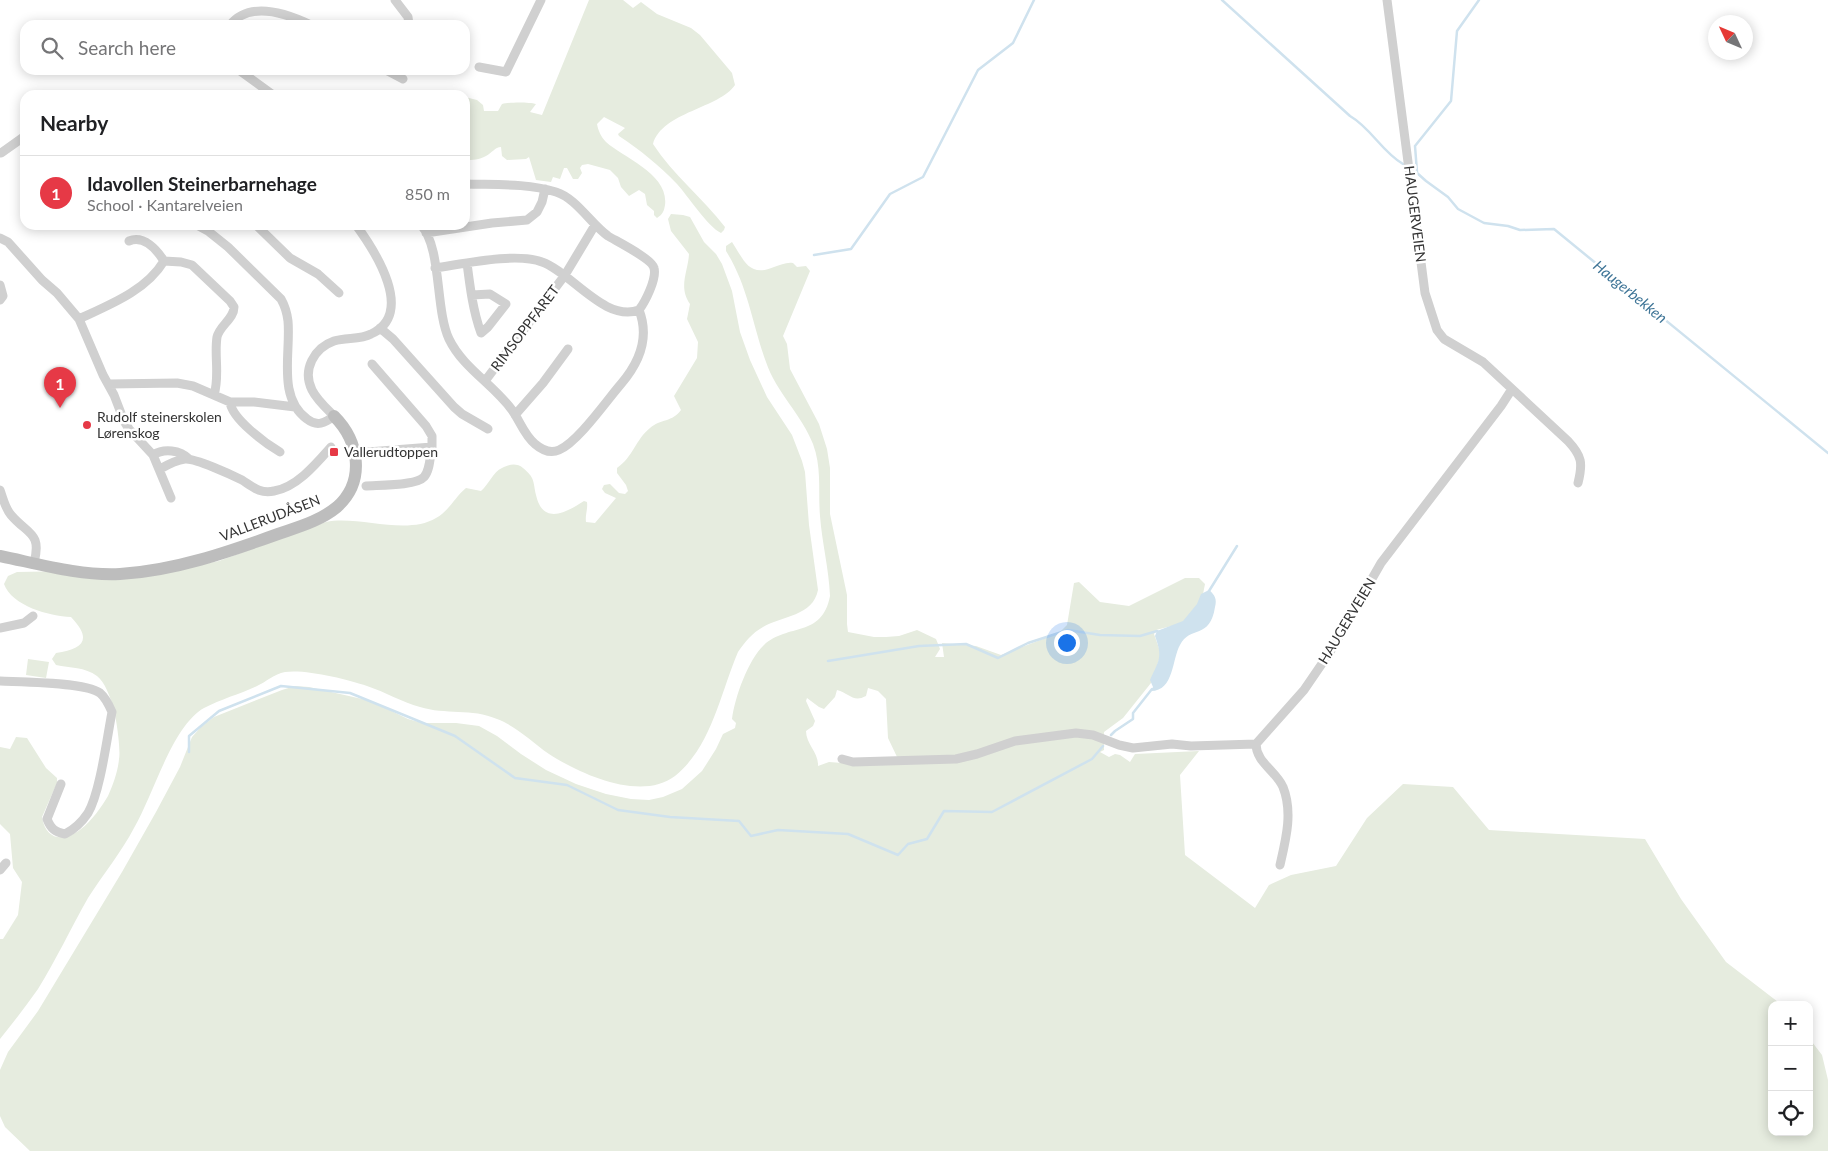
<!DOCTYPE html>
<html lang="en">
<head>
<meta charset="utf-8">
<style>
	:root { --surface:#fff; --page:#f6f6f6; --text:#202124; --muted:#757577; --line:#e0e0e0; --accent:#e63946 }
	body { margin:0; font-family:Lato,sans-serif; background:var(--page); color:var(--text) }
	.controls { position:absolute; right:15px; bottom:15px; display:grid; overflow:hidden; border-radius:10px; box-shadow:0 2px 12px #0003 }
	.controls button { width:45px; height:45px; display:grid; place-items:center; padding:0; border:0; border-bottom:1px solid var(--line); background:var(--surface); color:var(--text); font:25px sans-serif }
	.compass { position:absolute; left:1708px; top:15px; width:45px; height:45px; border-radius:50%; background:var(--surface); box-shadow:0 2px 12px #0003; rotate:314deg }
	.you { position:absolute; left:1066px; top:642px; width:18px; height:18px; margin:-12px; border:4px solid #fff; border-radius:50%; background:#1a73e8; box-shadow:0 0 0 8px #1a73e833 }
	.badge { display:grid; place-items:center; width:32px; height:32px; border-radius:50%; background:var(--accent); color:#fff; font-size:16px; font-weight:700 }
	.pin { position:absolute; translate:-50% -41px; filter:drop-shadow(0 1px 2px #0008) }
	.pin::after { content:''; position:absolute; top:26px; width:18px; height:15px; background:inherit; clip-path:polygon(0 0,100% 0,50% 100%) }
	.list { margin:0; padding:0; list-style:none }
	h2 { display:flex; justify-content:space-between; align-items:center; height:65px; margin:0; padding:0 20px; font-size:21px }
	h2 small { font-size:16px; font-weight:400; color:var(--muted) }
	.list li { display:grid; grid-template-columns:32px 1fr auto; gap:15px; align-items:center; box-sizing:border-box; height:75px; padding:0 20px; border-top:1px solid var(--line) }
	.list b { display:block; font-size:19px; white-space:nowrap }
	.list p { margin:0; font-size:16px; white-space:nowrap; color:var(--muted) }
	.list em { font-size:16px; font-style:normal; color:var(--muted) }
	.icon { flex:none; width:28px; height:28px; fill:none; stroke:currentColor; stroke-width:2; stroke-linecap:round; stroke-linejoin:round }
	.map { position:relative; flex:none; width:1828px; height:1151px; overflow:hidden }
	.search { position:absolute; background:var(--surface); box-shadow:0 2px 12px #0003; left:20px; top:20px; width:450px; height:55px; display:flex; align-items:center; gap:12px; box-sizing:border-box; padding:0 18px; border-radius:15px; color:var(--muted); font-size:19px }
	.panel { position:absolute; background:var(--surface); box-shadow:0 2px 12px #0003; left:20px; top:90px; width:450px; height:140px; border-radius:15px }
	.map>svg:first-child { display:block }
	.green { fill:#e6ecdf; fill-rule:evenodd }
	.water { fill:#cfe2ee }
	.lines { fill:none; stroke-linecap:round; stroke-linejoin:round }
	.stream { stroke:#cfe2ee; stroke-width:2.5 }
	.street { stroke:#d0d0d0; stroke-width:9 }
	.secondary { stroke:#bdbdbd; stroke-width:12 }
	.poi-dot { fill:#e63946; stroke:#fff; stroke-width:2 }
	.labels { text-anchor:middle; stroke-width:5; stroke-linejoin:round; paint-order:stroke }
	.street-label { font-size:14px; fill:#333; stroke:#fff }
	.poi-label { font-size:14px; fill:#333; stroke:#fff; text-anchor:start }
	.water-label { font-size:15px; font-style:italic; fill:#3f7597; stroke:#fff }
</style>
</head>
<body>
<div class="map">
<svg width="1828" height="1151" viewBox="0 0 1828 1151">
	<rect width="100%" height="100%" fill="#fff"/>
	<path class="green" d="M589 0H623L633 8 641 2 657 14 691 28 700 35 732 73 735 85C720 108 662 112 653 144 673 175 703 198 725 227L724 230 721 233C708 227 688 196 677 184 659 165 640 150 619 136L618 134 625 128 604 117 597 124C598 130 601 137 606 142 624 158 669 174 665 205 664 211 663 214 657 218L654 215V211L647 205 645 194 639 190 629 196 621 187 618 178 610 170 588 164 582 165 580 168 582 173 578 179H573L567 168H564L560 179 553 177 551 182 536 180 529 157 526 159 507 160 502 156 501 147C495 147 492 153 486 156 479 160 473 160 465 160V97L477 100 483 105 484 111H498L502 104C510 102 529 102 536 104L530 112 542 115Z
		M671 214 683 215 690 217 704 242 716 254 722 264 732 291 740 332 750 360 767 397 792 435 802 461 805 472 809 525 818 590C813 616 782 616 763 627 752 633 745 642 738 652 720 694 712 746 675 776 641 802 580 774 549 754 532 742 516 726 497 719 472 708 445 715 420 707 402 702 385 692 367 686 347 679 305 669 285 672 274 674 266 682 257 686 240 694 221 699 204 708 172 726 153 796 134 828 121 853 103 874 88 898 71 928 56 960 38 989 26 1006 13 1023 0 1039V939H3L18 915 22 882 13 868 10 834 0 824V747L10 749 16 737 27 738 46 768 57 778V783L42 817C46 841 64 842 81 829 91 822 102 806 108 796 113 785 118 771 119 759 121 749 116 716 113 706 110 697 105 682 97 676 85 667 70 668 56 665L52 659 56 653C83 649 93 640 71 617 49 616 12 606 4 584L8 576 17 572 179 569 219 561 326 522C358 515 406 536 436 518 449 511 455 497 466 488L481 491C489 484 493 472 502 468 509 464 517 463 523 468 535 478 533 481 536 495 543 526 567 512 584 501L587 502C588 509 585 515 586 522L595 523 616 498 605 493 602 489 604 485 610 484 619 493 625 494 628 491 626 485 617 473V468C633 457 636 439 650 428 660 419 673 422 681 410L674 396 697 358 698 342 687 319 690 304C678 287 688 272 689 254L671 231 668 219Z
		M732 242C744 260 749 278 774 267 781 265 786 262 793 263L797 267 806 266 810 271 783 336 787 344 790 369 819 424 827 449 830 468V514L847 595V624L848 632 874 637H886L899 636 917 630 936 639 940 649 935 657H944L942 643 976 646 1001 655 1059 633 1067 625 1074 583 1079 582 1100 602 1129 606 1185 578H1199L1205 584 1202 599 1187 622 1156 630 1154 634 1161 654 1151 683 1123 718 1104 732V750L1100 752 1109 757 1115 754 1120 755 1130 762 1135 754 1199 751 1180 775 1185 855 1255 908 1269 885 1291 875 1336 866 1367 818 1403 784 1453 787 1489 830 1645 839 1681 899 1726 962 1782 1005H1772V1132H1809V1038L1822 1055 1828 1080V1151H30L5 1127 0 1116V1070L8 1052 38 1011 122 872 156 812 180 767 192 737 201 727 214 717 282 690 295 686 309 687 371 701 408 719 422 723H456L479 726 497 736 521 754 546 770 576 784 606 794 631 799 649 800 663 797 682 789 702 771 716 749 723 734 735 728 736 723 732 719C735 697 748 660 764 645 788 623 822 638 830 596 829 569 822 543 820 516 818 492 822 468 813 444 802 415 776 392 766 362 752 323 748 286 726 251V246ZM868 688 878 691 886 699 888 738 898 759 855 764 829 762 818 766C819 753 806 744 806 731L813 726 815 721 806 701 807 698 819 707 824 709 835 697 837 690C849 693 853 703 866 696Z
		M28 659 49 662 46 678 26 675Z"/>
	<path class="water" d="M1209 590C1215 595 1217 599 1215 607 1210 640 1190 625 1180 645 1172 659 1174 691 1151 691L1153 687 1150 680C1159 660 1163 658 1155 636L1157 631 1183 621 1197 604 1201 594Z"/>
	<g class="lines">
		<path class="stream" d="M1222 0 1350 116C1371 128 1382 152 1403 164
			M1416 172 1426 181 1448 197 1458 209 1484 223 1508 226 1520 230 1554 229 1828 453
			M1417 172 1415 146 1451 101 1457 31 1479 0
			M814 255 851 249 890 194 923 177 978 70 1013 43 1034 0
			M1209 591 1237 546
			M828 661 919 646 966 644 998 658 1028 643 1068 630 1100 635 1140 636 1157 631 1160 633
			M1111 735 1115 731 1133 719V713L1152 689
			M189 752V736L219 711 281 686 350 693 455 736 515 778 567 785 618 810 670 817 739 821 751 836 778 830 848 834 898 855 908 844 927 839 944 811 992 812 1092 759 1103 746"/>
		<path class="street" d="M395 0 408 17 409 25
			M1387 0 1425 293 1437 330 1444 339 1483 362 1568 441C1582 456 1583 463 1578 483
			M230 25C250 0 288 14 311 25
			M479 67 506 72 541 0
			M239 70 273 95
			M386 70 403 79
			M1 153 25 136
			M465 184C496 185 526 183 556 192 576 198 591 224 608 236 618 242 652 259 654 268 657 279 645 302 639 310
			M197 225 208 231 228 247 281 299C285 306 287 313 288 321 291 353 277 397 307 419 317 427 325 423 334 416 326 408 317 400 312 390 302 370 314 348 334 341 346 337 360 340 371 334 416 314 375 251 356 225
			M256 225 290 258 318 274 339 293
			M421 225C442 248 435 309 449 339 463 368 493 384 512 410 520 421 524 435 535 444 542 450 550 454 559 450 578 442 607 400 621 384 639 363 650 338 639 310
			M426 233 492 223 527 220 537 212 542 202 545 189
			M0 238 8 242 42 280 57 293 79 319 103 375 114 395 124 421 129 429 153 455 171 498
			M164 261 181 262 192 265 230 301 234 307C234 319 220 325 217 337 214 356 220 376 214 395
			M467 263C470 287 473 311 481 333L488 327 506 304 490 294 472 295
			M435 268C463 264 516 252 542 262 571 272 605 323 639 310
			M0 285 3 296 0 300
			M79 319C109 305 146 291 164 261 157 250 144 235 129 241
			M380 328 393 339 454 407 462 414 488 429
			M485 381 565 275 595 225
			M109 384 177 383 193 386 230 402H254L295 407
			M230 402C232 419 265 443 280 452
			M515 415 543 383 568 349
			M355 453 432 447V436L426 426 372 364
			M153 455C164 448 180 450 189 459
			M160 469C167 465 176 460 185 459 195 458 232 475 242 480 253 487 260 494 274 491 297 487 316 464 331 447
			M366 486C378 485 416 486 424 477 430 471 430 456 432 447
			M0 490C3 498 5 508 11 515 28 535 42 532 34 563
			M0 628 24 623 33 616
			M0 681C21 682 85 682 100 693 106 698 109 705 112 712 107 738 100 793 88 813 82 822 75 829 65 834 55 832 51 829 47 819L61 784
			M842 759 853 762 956 759 977 754 1015 741 1076 733 1093 735 1119 745 1133 748 1172 744 1191 746 1256 744
			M1280 865C1286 839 1293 812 1283 787 1276 771 1256 762 1256 744L1304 690 1330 652 1381 563 1501 406 1512 389
			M0 870 6 863"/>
		<path class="secondary" d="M0 556C39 564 80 576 120 574 174 571 228 552 278 534 298 527 320 521 337 507 366 481 359 441 334 416"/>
	</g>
	<g class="poi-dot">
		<circle cx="87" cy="425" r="5"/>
		<rect x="329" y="447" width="10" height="10" rx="2.5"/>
	</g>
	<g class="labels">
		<g class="street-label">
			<text transform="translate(1415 214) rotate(83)" y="5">HAUGERVEIEN</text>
			<text transform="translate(525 328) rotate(-53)" y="5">RIMSOPPFARET</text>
			<text transform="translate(270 518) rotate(-21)" y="5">VALLERUDÅSEN</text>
			<text transform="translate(1347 621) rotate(-59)" y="5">HAUGERVEIEN</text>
		</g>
		<g class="poi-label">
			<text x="97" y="422">Rudolf steinerskolen<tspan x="97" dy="16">Lørenskog</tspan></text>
			<text x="344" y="457">Vallerudtoppen</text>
		</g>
		<g class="water-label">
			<text transform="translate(1630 292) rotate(39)" y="5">Haugerbekken</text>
		</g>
	</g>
</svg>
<div class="controls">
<button>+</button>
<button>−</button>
<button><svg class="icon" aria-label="locate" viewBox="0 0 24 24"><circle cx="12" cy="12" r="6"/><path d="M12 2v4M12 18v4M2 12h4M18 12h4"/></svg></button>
</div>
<svg class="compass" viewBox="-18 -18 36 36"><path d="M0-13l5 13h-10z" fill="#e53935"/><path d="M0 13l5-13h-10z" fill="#757577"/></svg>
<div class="you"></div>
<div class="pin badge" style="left:60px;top:408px">1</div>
<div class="search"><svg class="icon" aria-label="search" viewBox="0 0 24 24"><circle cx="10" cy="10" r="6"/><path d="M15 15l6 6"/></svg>Search here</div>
<section class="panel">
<h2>Nearby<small></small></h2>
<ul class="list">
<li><span class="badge">1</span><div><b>Idavollen Steinerbarnehage</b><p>School · Kantarelveien</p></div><em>850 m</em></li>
</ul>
</section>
</div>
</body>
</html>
